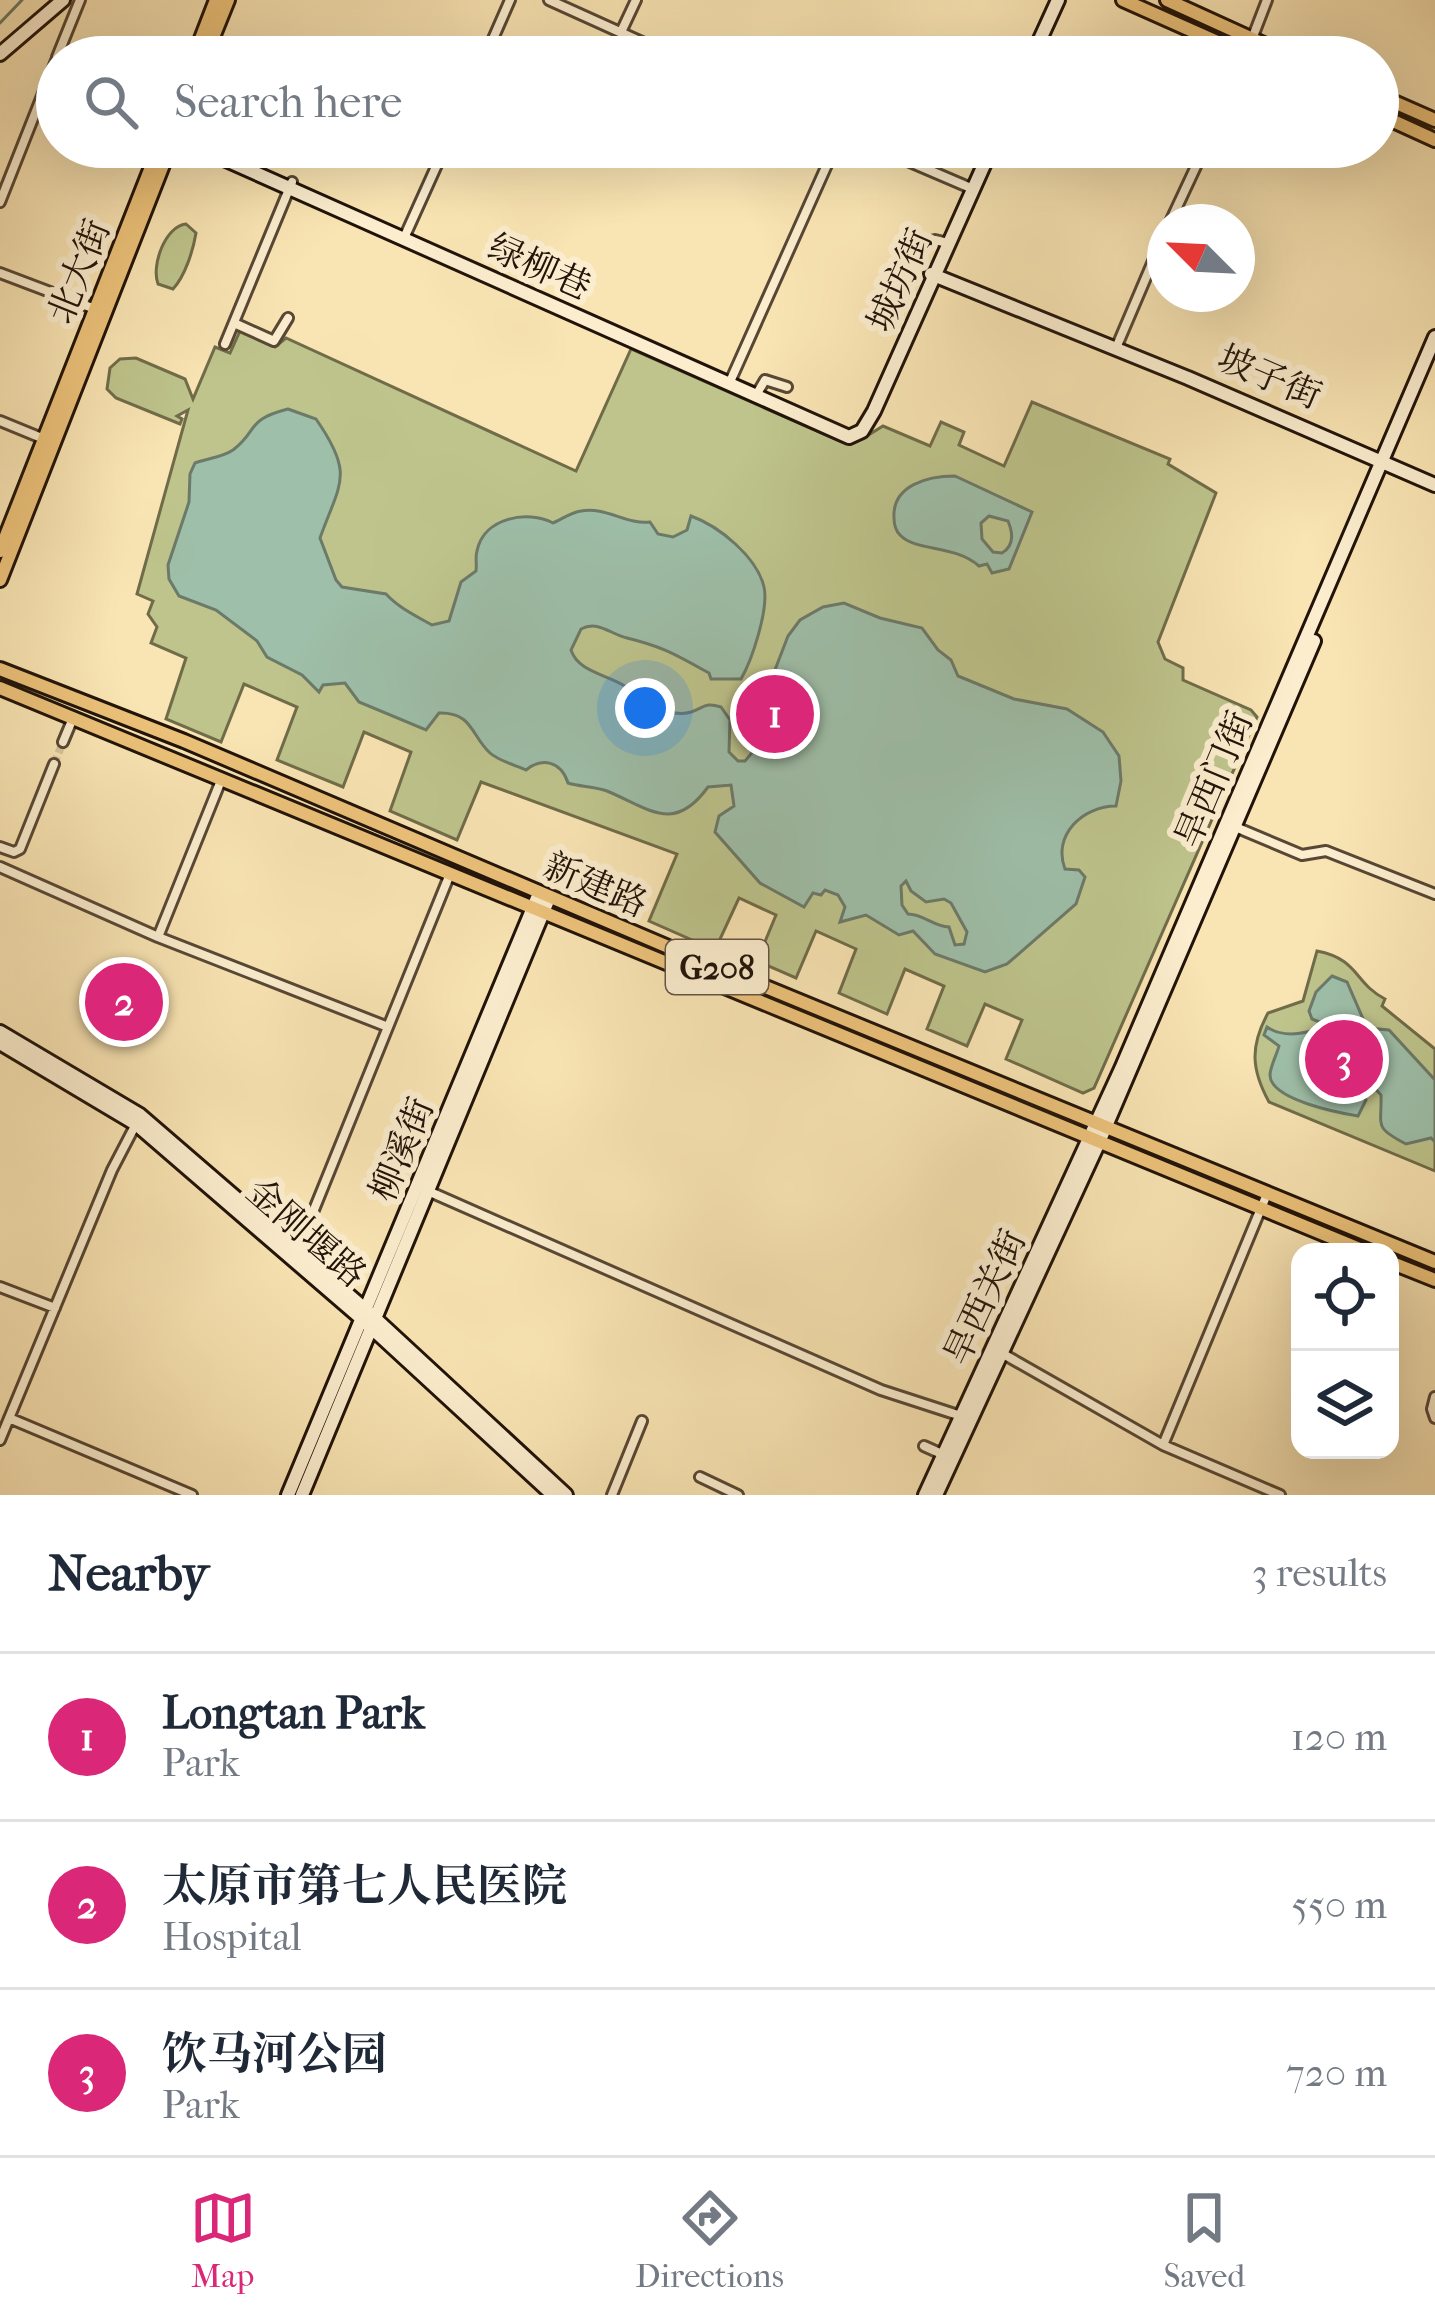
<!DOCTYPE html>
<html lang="en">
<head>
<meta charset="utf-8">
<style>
	:root { --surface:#fff; --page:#f6f6f7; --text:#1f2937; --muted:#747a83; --line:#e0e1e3; --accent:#db2777 }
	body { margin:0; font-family:"IM FELL French Canon","Noto Serif SC",serif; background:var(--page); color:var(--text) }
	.controls { position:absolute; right:36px; bottom:36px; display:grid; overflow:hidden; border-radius:24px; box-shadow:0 12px 48px #0002 }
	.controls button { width:108px; height:108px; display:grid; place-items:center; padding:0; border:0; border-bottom:3px solid var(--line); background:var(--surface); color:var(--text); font:60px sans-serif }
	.compass { position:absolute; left:1147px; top:204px; width:108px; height:108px; border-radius:50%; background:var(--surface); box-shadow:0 12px 48px #0002; rotate:294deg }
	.you { position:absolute; left:645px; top:708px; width:42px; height:42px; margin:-30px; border:9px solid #fff; border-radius:50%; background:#1a73e8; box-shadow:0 0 0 18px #1a73e833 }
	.badge { display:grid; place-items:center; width:78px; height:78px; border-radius:50%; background:var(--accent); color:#fff; font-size:39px; font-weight:700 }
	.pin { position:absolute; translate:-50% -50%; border:6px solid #fff; box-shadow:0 3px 12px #0006 }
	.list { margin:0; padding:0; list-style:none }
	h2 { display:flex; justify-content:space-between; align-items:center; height:156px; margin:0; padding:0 48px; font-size:51px }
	h2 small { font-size:39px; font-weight:400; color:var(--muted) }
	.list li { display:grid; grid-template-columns:78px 1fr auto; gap:36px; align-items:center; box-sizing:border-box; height:168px; padding:0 48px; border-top:3px solid var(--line) }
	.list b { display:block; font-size:45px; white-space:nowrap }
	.list p { margin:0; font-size:39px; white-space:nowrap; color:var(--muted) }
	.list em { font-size:39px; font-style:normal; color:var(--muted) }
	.icon { flex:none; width:66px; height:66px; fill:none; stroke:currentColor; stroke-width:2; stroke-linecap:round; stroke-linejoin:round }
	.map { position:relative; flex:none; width:1435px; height:1495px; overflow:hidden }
	.search { position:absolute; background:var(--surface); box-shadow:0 12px 48px #0002; left:36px; right:36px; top:36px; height:132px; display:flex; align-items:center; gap:30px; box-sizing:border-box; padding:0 42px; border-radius:66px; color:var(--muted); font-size:45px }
	.sheet { height:660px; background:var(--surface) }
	nav { display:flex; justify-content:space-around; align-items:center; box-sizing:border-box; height:168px; border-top:3px solid var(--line); background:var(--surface); font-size:33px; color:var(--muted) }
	nav a { display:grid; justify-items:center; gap:6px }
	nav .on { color:var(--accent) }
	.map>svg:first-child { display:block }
	.green { fill:#bec48c; stroke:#706c4a; stroke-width:3 }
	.water { fill:#9ebfa9; stroke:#6c7a69; stroke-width:3; fill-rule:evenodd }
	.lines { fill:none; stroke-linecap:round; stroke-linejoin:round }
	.stream { stroke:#6c7a69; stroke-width:3 }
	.street-tunnel { stroke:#d9c59a; stroke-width:8; stroke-dasharray:8 4; stroke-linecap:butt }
	.street-casing { stroke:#574734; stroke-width:14 }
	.secondary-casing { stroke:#211309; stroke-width:18 }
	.primary-casing { stroke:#211309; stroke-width:18 }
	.street { stroke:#fbedce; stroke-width:8 }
	.secondary { stroke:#fbedce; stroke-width:12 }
	.primary { stroke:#ecc27a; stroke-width:12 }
	.labels { text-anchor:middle; stroke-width:12; stroke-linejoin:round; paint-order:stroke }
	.shield { fill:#fbedce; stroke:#625444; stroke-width:3 }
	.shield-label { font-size:33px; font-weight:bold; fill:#211309 }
	.street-label { font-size:36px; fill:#211309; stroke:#fbedce }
</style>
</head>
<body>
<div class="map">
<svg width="1435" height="1495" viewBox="0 0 1435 1495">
	<rect width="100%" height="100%" fill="#f9e4b3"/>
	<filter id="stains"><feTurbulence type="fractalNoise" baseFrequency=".00167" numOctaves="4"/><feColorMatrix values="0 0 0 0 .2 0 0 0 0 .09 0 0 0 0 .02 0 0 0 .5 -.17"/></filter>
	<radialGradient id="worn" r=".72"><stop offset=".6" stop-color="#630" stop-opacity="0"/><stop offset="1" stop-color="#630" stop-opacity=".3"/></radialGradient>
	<path class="green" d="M186 224 196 233C193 251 185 276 173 289L158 284C151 266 165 226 186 224Z
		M240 331 275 347 286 338 576 471 631 349 842 442 862 439 883 426 930 446 941 422 964 432 959 445 1004 466 1032 402 1170 459 1168 464 1216 493 1158 642 1165 659 1183 668V680L1251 710 1257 717 1094 1088 1083 1093 1006 1059 1022 1020 985 1004 967 1046 927 1029 944 986 905 969 887 1014 839 993 856 949 816 931 796 978 757 961 776 915 739 898 715 950 649 921 677 854 481 782 457 840 390 811 411 752 364 732 343 787 277 760 297 707 244 684 221 742 166 719 186 658 151 643 157 627 148 614 153 601 137 594 188 410 177 416 182 419 180 424 116 398 107 389 110 368 120 359 136 358 185 379 193 399 215 347 230 353Z
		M1317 951C1359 959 1354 983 1385 999L1382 1006 1435 1049V1171L1269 1102C1251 1069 1250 1046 1268 1013L1303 1001Z"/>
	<path class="water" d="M288 409 316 419C355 475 340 482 320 538L336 580 342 587 386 594C399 608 416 616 432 625L449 621 461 582 476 571C477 564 475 557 477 551 484 517 528 510 553 523 562 519 572 512 581 511 605 506 627 525 650 522L658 534 673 537 687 530 691 516C719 526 757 557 764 587 769 609 752 660 741 679H711L709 673C676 655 664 647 627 638 610 634 598 620 581 629L571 650C580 678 624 674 639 700L643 698C657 705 672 718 691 712 705 707 705 702 721 707L730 720 729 752 738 761H745L756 748 758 714 788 636 800 620 823 607 844 603 880 618 922 628 938 650 951 660 958 676 1014 699 1067 709 1103 732 1119 756 1121 781 1116 806C1083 806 1052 835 1065 869L1079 870 1085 877 1076 904 1007 964 985 972 935 954 913 931 899 935 866 915 840 922 845 907 838 895 825 890 821 895 813 893 804 907 760 883 715 832 719 816 734 806 731 785 708 787C674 834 650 809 607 791 594 786 581 787 568 783 561 761 542 757 526 770 515 765 499 761 490 753 471 736 473 712 439 713L426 730 359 702 345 683 323 685 319 692 302 675 267 657 257 641 216 610 179 596 169 579 168 565 189 502 190 474 195 463C208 458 221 458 233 450 259 430 245 420 288 409ZM906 881 911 891 926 902 944 899 951 903 967 932 964 944 955 945 949 927C933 926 923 914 908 914L902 905 901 886Z
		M955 476 1032 512 1009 569 992 573 987 564 979 566C954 544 916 552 900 535 895 530 894 525 894 518 892 485 928 476 955 476ZM989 516 1008 521C1013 533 1014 546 1002 553L993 552 982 539 981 523Z
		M1332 976 1347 982 1367 1028 1389 1030 1435 1080V1142L1431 1138 1406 1144C1373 1127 1382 1126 1381 1095L1369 1082 1359 1085 1366 1100 1358 1116C1340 1113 1270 1100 1270 1075 1270 1067 1277 1054 1279 1046L1264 1035 1267 1027C1283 1038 1304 1034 1321 1028L1322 1023 1312 1019 1309 1011 1316 992ZM1347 1021C1365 1024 1376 1046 1375 1063L1367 1072 1347 1067C1336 1053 1332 1035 1347 1021Z"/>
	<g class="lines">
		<path class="stream" d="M0 23 22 0"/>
		<path class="street-tunnel" d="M54 764 63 742"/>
		<g class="street-casing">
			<path id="street" d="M549 0 675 57
				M621 32 636 0
				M1252 39 1267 0
				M57 57 80 0
				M485 57 510 0
				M786 57 789 50
				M875 147 973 189
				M0 202 57 58
				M1170 222 1205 147
				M404 238 445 147
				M912 263 921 243 935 240 948 243
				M0 273 95 309
				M234 323 274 341 288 318
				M225 344 292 182
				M1116 348 1165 233
				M729 384 835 147
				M755 397 765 380 787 387
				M0 421 44 439
				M63 742 73 718
				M1233 826 1302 855 1326 851 1435 894
				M0 847 14 852 20 849 54 764
				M0 867 158 937 388 1027
				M158 937 222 778
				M428 1191 881 1390 961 1416
				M309 1222 450 874
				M0 1287 55 1308
				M998 1351 1163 1445 1280 1495
				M1435 1397 1432 1409 1435 1418
				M9 1418 192 1495
				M0 1440 112 1170 137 1122
				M1163 1445 1267 1194
				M924 1446 944 1455
				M700 1477 738 1495
				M612 1495 642 1421"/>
		</g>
		<g class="secondary-casing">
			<path id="secondary" d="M0 54 63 0
				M1032 57 1058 0
				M197 147 849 437 862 431 874 411 992 147
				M931 274 1188 378 1435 485
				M0 1032 140 1115 366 1310 566 1495
				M0 1043 136 1124 362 1319 553 1495
				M288 1495 537 898
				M302 1495 547 903
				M925 1495 1121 1069 1435 337
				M936 1495 1100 1140 1314 641"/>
		</g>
		<g class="primary-casing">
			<path id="primary" d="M1123 0 1251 57
				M1167 0 1292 57
				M194 57 216 0
				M205 57 228 0
				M1378 95 1435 120
				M1378 114 1435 140
				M0 551 159 147
				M0 580 170 147
				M0 669 184 741 673 949 1435 1262
				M0 688 1367 1252
				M1390 1262 1435 1280"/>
		</g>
		<use href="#street" class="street"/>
		<use href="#secondary" class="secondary"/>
		<use href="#primary" class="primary"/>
	</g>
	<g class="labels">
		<rect class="shield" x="666" y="940" width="102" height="54" rx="9"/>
		<g class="shield-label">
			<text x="717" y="979">G208</text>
		</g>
		<g class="street-label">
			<text transform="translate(540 266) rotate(24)" y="13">绿柳巷</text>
			<text transform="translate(78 271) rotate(-68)" y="13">北大街</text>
			<text transform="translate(899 280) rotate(-66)" y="13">城坊街</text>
			<text transform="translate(1270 376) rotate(23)" y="13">坡子街</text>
			<text transform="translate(1213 779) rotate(-67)" y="13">旱西门街</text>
			<text transform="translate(596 884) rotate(23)" y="13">新建路</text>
			<text transform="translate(401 1149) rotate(-67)" y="13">柳溪街</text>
			<text transform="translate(307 1232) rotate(41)" y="13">金刚堰路</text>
			<text transform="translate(984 1297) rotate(-65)" y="13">旱西关街</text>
		</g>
	</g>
	<rect width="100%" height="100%" filter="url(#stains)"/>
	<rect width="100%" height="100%" fill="url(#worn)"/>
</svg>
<div class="controls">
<button><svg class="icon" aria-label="locate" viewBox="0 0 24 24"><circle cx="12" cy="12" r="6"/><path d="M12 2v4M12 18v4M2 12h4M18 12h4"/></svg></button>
<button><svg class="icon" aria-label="layers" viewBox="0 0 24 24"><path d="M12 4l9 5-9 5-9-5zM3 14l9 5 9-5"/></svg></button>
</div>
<svg class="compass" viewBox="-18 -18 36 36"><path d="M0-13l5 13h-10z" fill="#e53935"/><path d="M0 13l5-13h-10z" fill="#747a83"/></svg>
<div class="you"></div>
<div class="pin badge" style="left:775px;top:714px">1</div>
<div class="pin badge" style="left:124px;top:1002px">2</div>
<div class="pin badge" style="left:1344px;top:1059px">3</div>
<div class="search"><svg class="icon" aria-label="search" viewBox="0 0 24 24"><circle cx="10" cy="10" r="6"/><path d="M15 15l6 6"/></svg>Search here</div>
</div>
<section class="sheet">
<h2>Nearby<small>3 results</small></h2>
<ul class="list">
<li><span class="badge">1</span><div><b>Longtan Park</b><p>Park</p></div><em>120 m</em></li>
<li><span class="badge">2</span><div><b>太原市第七人民医院</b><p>Hospital</p></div><em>550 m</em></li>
<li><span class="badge">3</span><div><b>饮马河公园</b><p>Park</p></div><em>720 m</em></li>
</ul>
</section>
<nav>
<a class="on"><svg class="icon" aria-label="map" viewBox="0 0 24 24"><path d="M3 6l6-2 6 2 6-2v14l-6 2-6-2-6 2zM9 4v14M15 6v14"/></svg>Map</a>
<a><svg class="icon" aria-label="directions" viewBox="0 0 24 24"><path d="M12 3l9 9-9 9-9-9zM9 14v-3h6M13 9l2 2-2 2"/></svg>Directions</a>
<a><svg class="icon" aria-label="saved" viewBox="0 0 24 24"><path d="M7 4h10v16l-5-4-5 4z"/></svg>Saved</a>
</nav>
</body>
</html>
